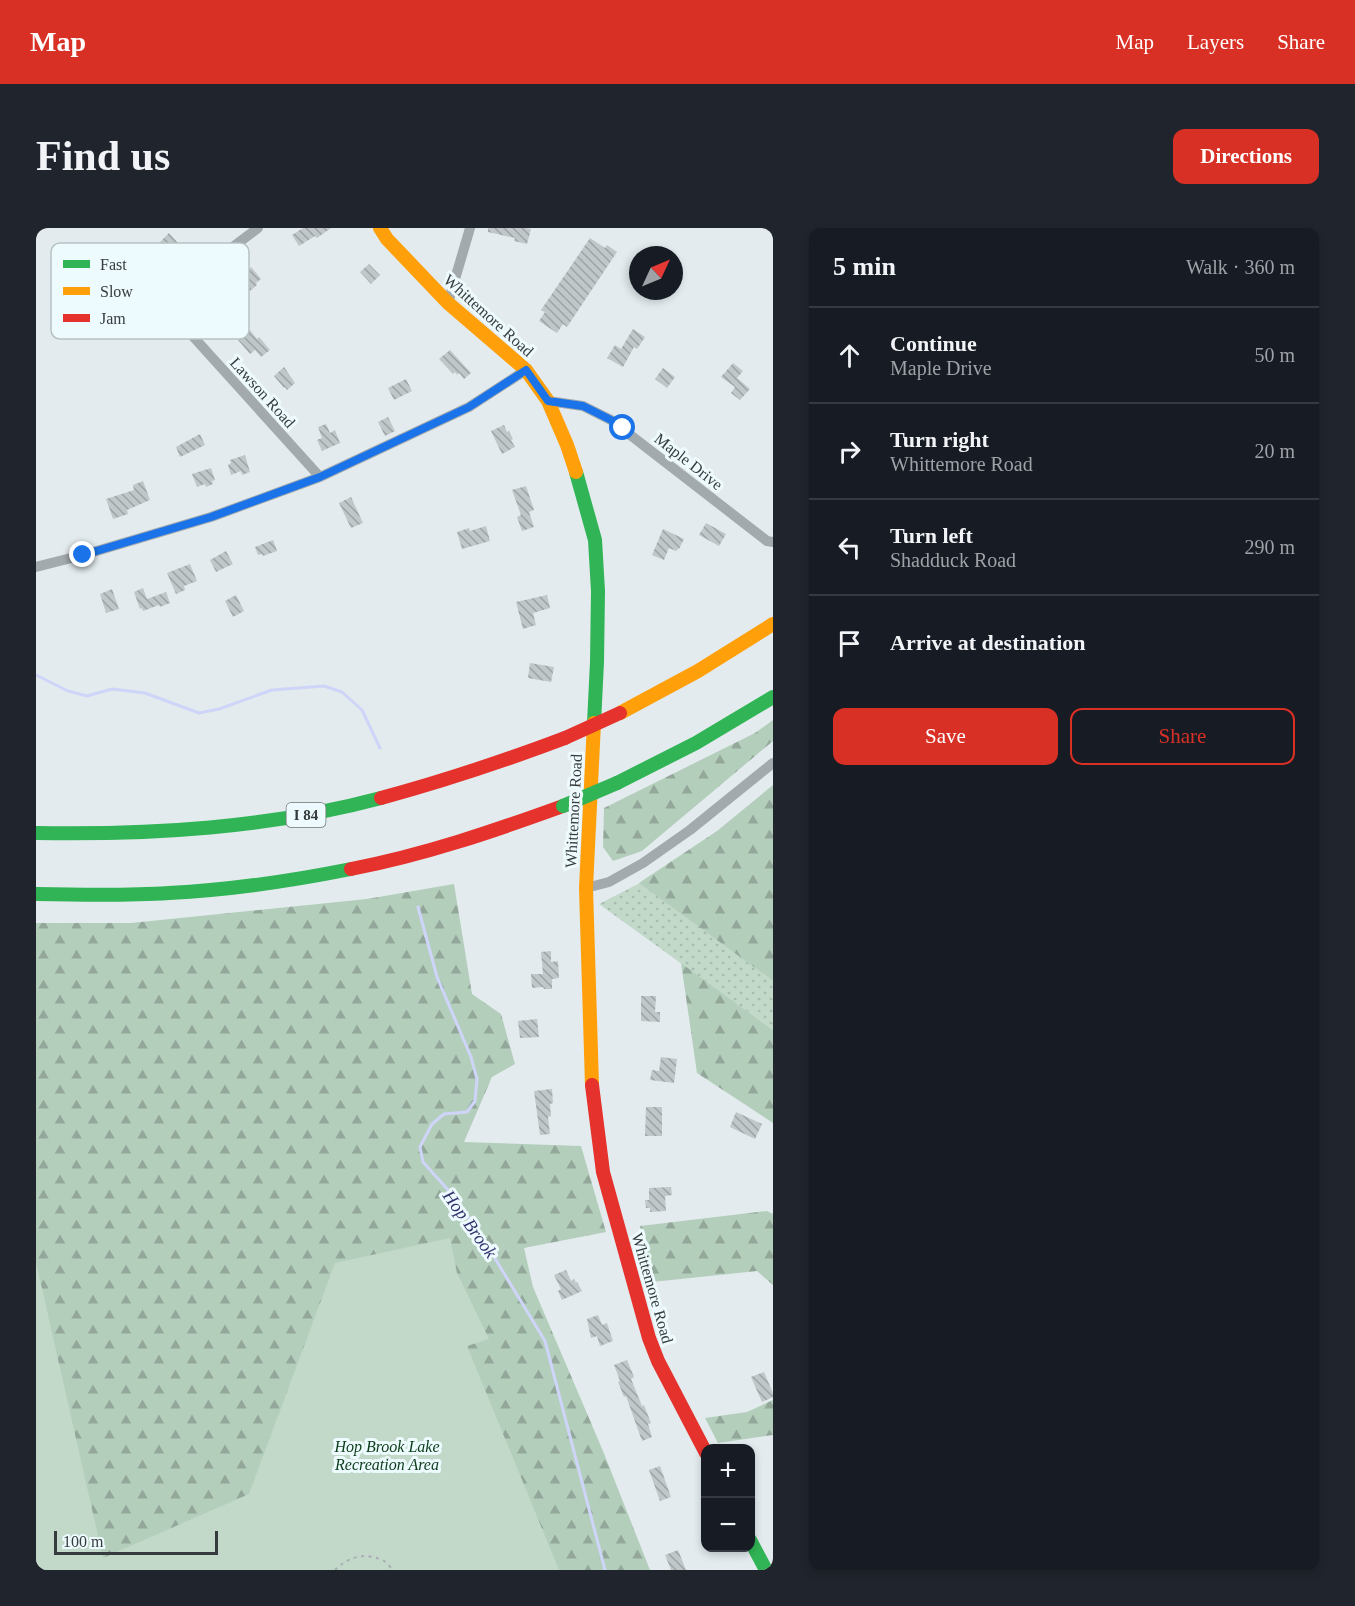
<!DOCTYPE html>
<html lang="en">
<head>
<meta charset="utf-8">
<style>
	:root { --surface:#171b24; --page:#20242c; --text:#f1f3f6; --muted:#9ea1a6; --line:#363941; --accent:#d93025 }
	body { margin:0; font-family:"Times New Roman",serif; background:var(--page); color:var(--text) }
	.controls { position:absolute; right:18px; bottom:18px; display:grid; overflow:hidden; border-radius:12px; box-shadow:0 3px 9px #0003 }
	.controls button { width:54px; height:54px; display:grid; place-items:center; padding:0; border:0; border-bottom:2px solid var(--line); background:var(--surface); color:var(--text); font:30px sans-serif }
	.compass { position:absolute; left:593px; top:18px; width:54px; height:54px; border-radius:50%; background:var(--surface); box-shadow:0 3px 9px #0003; rotate:46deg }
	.scale { position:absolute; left:18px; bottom:15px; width:164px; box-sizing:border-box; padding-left:6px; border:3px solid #363c3d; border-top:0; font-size:16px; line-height:21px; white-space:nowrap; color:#363c3d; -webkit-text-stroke:4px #eefbfe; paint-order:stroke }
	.stop { position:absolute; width:18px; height:18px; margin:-14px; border:4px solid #1a73e8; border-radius:50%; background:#fff }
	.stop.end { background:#1a73e8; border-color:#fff; box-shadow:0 2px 6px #0008 }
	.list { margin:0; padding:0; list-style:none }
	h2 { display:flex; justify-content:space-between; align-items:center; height:78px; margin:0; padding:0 24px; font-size:26px }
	h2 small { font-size:20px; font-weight:400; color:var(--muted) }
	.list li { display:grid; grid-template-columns:39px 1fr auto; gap:18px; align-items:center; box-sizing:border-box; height:96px; padding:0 24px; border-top:2px solid var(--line) }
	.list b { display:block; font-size:22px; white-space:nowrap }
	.list p { margin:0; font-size:20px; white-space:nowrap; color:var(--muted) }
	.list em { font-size:20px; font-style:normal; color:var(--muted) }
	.actions { display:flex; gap:12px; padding:18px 24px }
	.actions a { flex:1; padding:14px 0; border:2px solid var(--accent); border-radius:12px; text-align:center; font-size:21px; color:var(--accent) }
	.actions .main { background:var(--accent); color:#fff }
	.icon { flex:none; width:33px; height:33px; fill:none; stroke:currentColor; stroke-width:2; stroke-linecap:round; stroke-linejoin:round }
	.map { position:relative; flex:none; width:737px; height:1342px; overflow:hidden; border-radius:12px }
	header { display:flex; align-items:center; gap:36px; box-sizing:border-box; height:84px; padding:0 30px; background:var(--accent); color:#fff }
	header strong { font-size:28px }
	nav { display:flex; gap:33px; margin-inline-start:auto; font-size:21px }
	.intro { display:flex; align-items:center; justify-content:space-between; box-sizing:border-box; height:144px; padding:0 36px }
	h1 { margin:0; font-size:42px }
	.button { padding:15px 27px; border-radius:12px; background:var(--accent); color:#fff; font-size:21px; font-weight:700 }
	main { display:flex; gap:36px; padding:0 36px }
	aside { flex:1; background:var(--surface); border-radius:12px; box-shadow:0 3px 9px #0003 }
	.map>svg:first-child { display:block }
	.grass { fill:url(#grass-dots) }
	.forest { fill:url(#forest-firs) }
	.green { fill:#c2d9ca }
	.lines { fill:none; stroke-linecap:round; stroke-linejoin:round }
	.stream { stroke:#ced5f8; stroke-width:3 }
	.building { fill:url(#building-back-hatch) }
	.path { stroke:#a8adb1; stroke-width:2; stroke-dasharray:3 4.5; stroke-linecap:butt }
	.street { stroke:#a3aaae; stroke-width:10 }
	.fast { stroke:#30b455; stroke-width:14 }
	.slow { stroke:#ff9f0a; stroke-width:14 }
	.jam { stroke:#e5322d; stroke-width:14 }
	.fast-bridge { stroke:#30b455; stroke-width:14 }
	.jam-bridge { stroke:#e5322d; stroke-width:14 }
	.route { stroke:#1a73e8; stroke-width:8 }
	.labels { text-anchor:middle; stroke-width:6; stroke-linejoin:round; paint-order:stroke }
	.shield { fill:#eefbfe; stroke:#6d7577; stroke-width:1.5 }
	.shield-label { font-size:15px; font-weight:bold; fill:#363c3d }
	.street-label { font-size:16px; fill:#363c3d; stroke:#eefbfe }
	.park-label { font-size:16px; font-style:italic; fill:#0b3b19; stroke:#eefbfe }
	.water-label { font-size:18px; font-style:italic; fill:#32336d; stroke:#eefbfe }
	.key { fill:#eefbfe; stroke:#b7c2c4; stroke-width:1.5 }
	.key-label { font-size:16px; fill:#363c3d }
</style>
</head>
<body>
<header>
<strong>Map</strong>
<nav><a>Map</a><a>Layers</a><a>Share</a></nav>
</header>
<div class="intro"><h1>Find us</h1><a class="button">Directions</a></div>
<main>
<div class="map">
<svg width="737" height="1342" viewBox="0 0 737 1342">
	<defs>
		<pattern id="grass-dots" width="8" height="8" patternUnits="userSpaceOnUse" patternTransform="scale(1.5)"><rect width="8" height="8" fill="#c2d9ca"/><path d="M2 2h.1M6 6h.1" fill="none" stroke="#a7bbae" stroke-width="1.8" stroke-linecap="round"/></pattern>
		<pattern id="forest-firs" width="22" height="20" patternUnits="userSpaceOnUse" patternTransform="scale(1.5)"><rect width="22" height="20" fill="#b4cebc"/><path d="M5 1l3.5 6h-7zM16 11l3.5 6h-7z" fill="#93a89a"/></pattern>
		<pattern id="building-back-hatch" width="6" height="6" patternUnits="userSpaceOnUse" patternTransform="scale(1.5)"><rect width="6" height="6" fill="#c0c7c8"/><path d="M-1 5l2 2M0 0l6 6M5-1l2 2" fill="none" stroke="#9da3a4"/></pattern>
	</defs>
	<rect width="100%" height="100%" fill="#e3ebee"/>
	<path class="grass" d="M604 655 737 753V802L563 676Z"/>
	<path class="forest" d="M737 492V513L606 623 577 633 567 619 568 580 719 505Z
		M737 557V753L603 655 681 603Z
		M418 656 436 766 465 786 479 836 456 849 428 914 545 918 570 1004 488 1020 497 1059 567 1223 614 1342H0V695H95L331 671Z
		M645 735 737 802V895L661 845Z
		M731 983 737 986V1057L721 1043 616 1054 604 998Z
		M737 1172V1207L682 1215 669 1190 711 1184Z"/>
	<path class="green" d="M414 1010 421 1045 453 1111 431 1118 523 1342H0V1034L67 1330 213 1266 299 1035Z"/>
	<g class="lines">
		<path class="stream" d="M0 447 32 463 51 468 76 461 109 465 163 485 183 481 236 462 288 458 306 464 326 482 344 520
			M382 679 401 749 435 829 441 851 439 873 431 884 408 886 396 896 384 919 387 934 413 963 443 1004 509 1113 569 1342"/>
	</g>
	<path class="building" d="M267 0H295L281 10 279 8 263 18 256 7Z
		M452 0H489L495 1 491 16 478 13 479 10 452 4Z
		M133 5 143 16 131 27 123 18 124 17 123 15Z
		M554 10 569 20 571 17 581 24 531 99 527 96 521 105 503 93 509 84 505 82Z
		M333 36 344 47 335 56 324 44Z
		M215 39 225 51 220 55 221 57 214 63 202 49Z
		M597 101 609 109 601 121 598 119 587 139 571 130 579 117 585 121Z
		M214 102 221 111 223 109 234 122 225 129 219 122 214 126 202 112Z
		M414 122 435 145 428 151 423 145 421 147 419 144 417 146 403 131Z
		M697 135 707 143 701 150 714 161 704 172 695 165 699 159 685 149Z
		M248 139 259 155 251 162 249 159 248 160 238 148Z
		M627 140 639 149 631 160 619 151Z
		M370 151 376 163 358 172 352 160Z
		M352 189 359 203 349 208 342 194Z
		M290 196 294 205 299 202 304 215 286 223 281 212 286 210 282 199Z
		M468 197 471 204 473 203 477 211 475 212 479 219 466 226 455 203Z
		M164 206 169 217 144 229 140 219Z
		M209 227 214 244 206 247 205 243 195 247 192 237 195 235 194 232Z
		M175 240 179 252 176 253 177 256 170 259 169 256 161 259 156 246Z
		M107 253 114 272 91 282 92 286 77 291 70 271 98 262 97 257Z
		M490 258 498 282 493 284 498 299 486 303 481 289 485 287 476 262Z
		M315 269 327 295 315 300 303 275Z
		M670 295 690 306 683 318 663 307Z
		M450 298 454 313 426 321 421 304 433 300 434 303Z
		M627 301 648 311 643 321H642L640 323 633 320 628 332 616 327Z
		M237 312 241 323 227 328 226 326 222 327 219 319Z
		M190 323 197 336 180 344 174 332Z
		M154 336 161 353 148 358 149 362 140 366 131 345Z
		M107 360 111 371 130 364 134 375 124 379 123 377 107 383 106 380 104 381 98 364Z
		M76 361 83 381 70 385 64 366Z
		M200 367 208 383 197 389 189 373Z
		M511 367 514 380 497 385 500 397 487 401 480 374Z
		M494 435 518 439 515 454 492 450Z
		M515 723V734L522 733 523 750 516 751V761H508L507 759 496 760 495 746H507L505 724Z
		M605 768H620L619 784H624V794L605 793Z
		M501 791 503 809 484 810 482 793Z
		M625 829 641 831 638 855 614 852 616 842 623 843Z
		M516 861 517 875 514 876 515 888 512 889 514 906 504 907 498 863Z
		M610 879H626V908H609Z
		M700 884 726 896 719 911 694 899Z
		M635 959 636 967 629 968 630 983 614 984V980H610L609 972H613V960Z
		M530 1042 535 1053 538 1051 540 1055 541 1054 546 1063 526 1072 522 1063 525 1061 518 1047Z
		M562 1087 566 1097 571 1095 577 1113 564 1118 561 1108 555 1110 551 1091Z
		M591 1132 598 1149 595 1151 606 1178 608 1177 615 1195 612 1196 616 1209 606 1213 590 1168 588 1169 582 1154 584 1153 578 1137Z
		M728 1144 737 1165V1169L726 1174 715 1149Z
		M624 1238 635 1269 624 1273 613 1242Z
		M642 1322 650 1342H635L629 1327Z"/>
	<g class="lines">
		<path class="path" d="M299 1342C312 1329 328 1324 346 1332 350 1333 354 1339 357 1342"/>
		<path class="street" d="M222 0 125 73 284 249
			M412 75 434 0
			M512 173 547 178 575 192 731 313 737 314
			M0 339 47 327 175 289 284 249 433 179 490 142
			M550 660 573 654 607 635 654 602 737 535"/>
		<path class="fast" d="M540 244 559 312 562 363 561 434 558 495
			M581 555 660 515 737 469
			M0 605C116 607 233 600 345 570
			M0 666C44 667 89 668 133 665 194 662 255 653 315 641
			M714 1312 730 1342"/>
		<path class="slow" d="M344 0 351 11 412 75 490 142 512 173 531 217 540 244
			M584 485 662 443 737 396
			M556 857 550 660 558 495"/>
		<path class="jam" d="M345 570C408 553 468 533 529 510
			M315 641C388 627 458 603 527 578
			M556 857 567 944 613 1110 622 1133 670 1225"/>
		<path class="fast-bridge" d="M527 578 581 555"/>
		<path class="jam-bridge" d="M529 510 584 485"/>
	</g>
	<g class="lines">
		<path class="route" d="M47 327 175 289 284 249 433 179 490 142 512 173 547 178 575 192 587 200"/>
	</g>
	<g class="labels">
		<rect class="shield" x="250.5" y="575" width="39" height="24" rx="4.5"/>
		<g class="shield-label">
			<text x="270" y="592">I 84</text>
		</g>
		<g class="street-label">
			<text transform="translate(453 87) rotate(42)" y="6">Whittemore Road</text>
			<text transform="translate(227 164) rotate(48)" y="6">Lawson Road</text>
			<text transform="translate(653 233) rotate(38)" y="6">Maple Drive</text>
			<text transform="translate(537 583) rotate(-87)" y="6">Whittemore Road</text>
			<text transform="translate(617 1060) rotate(74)" y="6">Whittemore Road</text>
		</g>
		<g class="park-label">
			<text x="351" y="1224">Hop Brook Lake<tspan x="351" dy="18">Recreation Area</tspan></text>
		</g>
		<g class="water-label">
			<text transform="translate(434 996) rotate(54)" y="6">Hop Brook</text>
		</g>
	</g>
	<rect x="15" y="15" width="198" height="96" rx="9" class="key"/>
	<rect x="27" y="32" width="27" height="8" fill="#30b455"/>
	<rect x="27" y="59" width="27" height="8" fill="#ff9f0a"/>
	<rect x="27" y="86" width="27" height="8" fill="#e5322d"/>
	<g class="key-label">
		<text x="64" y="42">Fast</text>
		<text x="64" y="69">Slow</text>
		<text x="64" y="96">Jam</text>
	</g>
</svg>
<div class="controls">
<button>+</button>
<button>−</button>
</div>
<svg class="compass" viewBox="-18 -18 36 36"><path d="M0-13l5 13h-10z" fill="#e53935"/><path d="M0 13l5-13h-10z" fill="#9ea1a6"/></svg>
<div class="scale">100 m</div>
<div class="stop" style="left:587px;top:200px"></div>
<div class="stop end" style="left:47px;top:327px"></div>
</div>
<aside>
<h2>5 min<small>Walk · 360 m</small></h2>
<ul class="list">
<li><svg class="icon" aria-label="ahead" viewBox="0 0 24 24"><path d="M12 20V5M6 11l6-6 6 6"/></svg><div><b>Continue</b><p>Maple Drive</p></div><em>50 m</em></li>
<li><svg class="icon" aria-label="right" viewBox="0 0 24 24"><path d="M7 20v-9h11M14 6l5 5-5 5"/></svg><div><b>Turn right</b><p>Whittemore Road</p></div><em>20 m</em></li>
<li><svg class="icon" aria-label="left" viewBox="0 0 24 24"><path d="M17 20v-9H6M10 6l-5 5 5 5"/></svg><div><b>Turn left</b><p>Shadduck Road</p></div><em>290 m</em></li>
<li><svg class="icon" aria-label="arrive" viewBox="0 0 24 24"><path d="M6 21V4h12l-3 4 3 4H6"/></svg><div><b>Arrive at destination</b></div></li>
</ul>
<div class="actions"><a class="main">Save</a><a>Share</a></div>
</aside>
</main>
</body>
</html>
